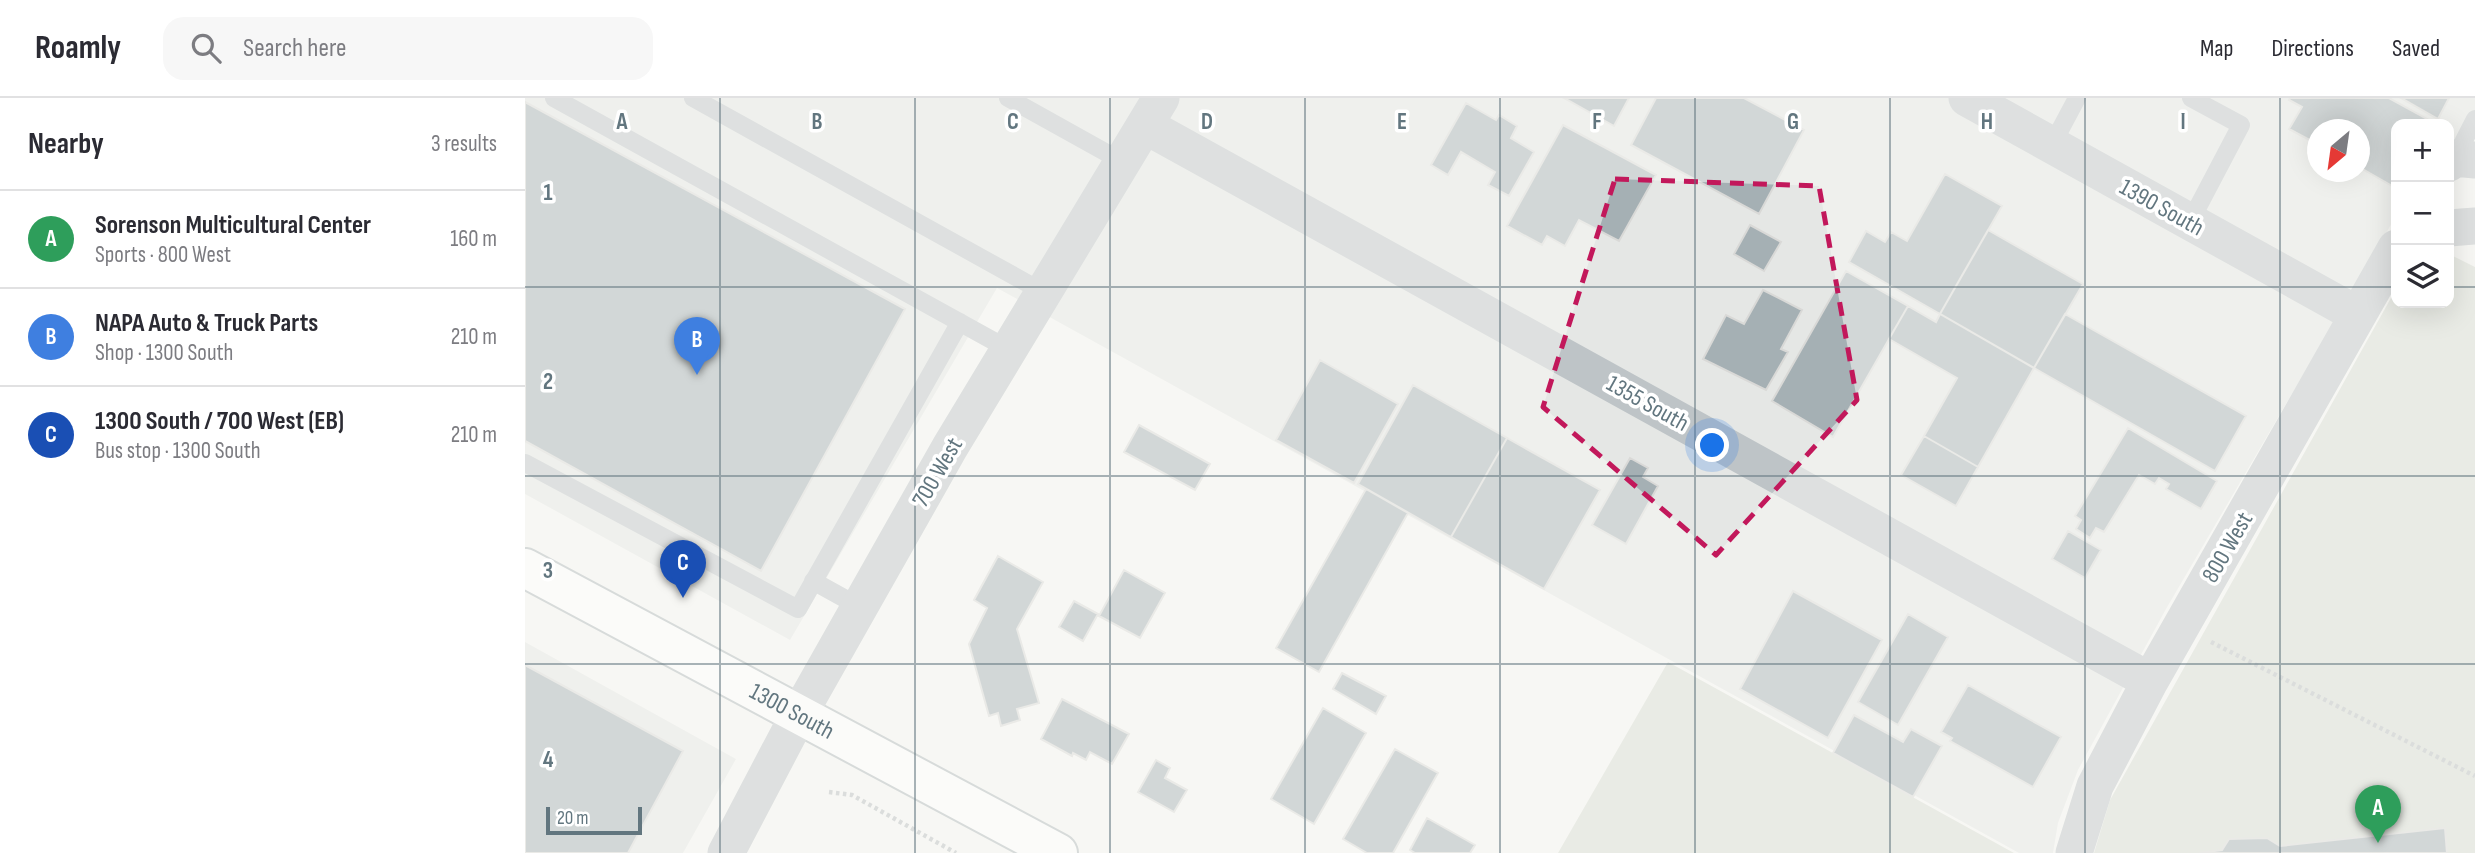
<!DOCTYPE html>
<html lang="en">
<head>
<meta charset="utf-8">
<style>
	:root { --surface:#fff; --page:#f7f7f7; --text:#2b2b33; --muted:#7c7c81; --line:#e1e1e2; --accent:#7c3aed }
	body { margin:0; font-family:"Sofia Sans Condensed",sans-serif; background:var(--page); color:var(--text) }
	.controls { position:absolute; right:21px; top:21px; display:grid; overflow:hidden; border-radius:14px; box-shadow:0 7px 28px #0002 }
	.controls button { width:63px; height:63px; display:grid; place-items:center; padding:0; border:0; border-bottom:2px solid var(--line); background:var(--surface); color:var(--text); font:35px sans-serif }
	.compass { position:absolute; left:1782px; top:21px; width:63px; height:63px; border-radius:50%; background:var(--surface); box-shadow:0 7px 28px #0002; rotate:209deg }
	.scale { position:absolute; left:21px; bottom:18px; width:96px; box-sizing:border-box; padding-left:7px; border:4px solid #62767f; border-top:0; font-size:19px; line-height:24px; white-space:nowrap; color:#62767f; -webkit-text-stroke:5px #fff; paint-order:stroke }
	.you { position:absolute; left:1188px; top:348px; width:24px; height:24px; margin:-18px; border:5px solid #fff; border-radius:50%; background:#1a73e8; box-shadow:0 0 0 10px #1a73e833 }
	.badge { display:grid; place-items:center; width:46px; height:46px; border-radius:50%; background:var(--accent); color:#fff; font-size:23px; font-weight:700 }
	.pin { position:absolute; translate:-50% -58px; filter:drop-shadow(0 2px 4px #0008) }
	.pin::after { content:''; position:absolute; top:37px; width:24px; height:21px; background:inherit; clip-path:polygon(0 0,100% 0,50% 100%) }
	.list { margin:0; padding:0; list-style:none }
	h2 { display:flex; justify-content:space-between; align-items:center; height:91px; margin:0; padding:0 28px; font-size:30px }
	h2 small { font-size:23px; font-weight:400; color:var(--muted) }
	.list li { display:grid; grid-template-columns:46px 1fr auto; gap:21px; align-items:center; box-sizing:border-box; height:98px; padding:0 28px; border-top:2px solid var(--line) }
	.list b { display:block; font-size:26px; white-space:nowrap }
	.list p { margin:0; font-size:23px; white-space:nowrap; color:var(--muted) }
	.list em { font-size:23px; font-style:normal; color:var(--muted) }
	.icon { flex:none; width:38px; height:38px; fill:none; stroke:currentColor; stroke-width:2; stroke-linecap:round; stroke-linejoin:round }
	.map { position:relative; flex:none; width:1950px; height:755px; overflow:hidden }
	header { display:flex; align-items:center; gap:42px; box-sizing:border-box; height:98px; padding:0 35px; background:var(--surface); border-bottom:2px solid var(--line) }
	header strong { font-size:33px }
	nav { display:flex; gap:38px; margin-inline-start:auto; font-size:24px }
	.search { width:490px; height:63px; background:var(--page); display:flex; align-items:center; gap:18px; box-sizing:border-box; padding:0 24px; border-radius:21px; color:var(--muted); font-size:26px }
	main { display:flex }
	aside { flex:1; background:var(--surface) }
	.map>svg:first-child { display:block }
	.built { fill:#e5e7e5; fill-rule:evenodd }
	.green { fill:#d8dcd3 }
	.building { fill:#a5b0b4; stroke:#d9d9d7; stroke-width:2 }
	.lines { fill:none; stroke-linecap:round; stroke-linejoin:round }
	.secondary-casing { stroke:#b0b8bb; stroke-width:42 }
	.path { stroke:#b8bdbf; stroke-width:4.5; stroke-dasharray:3.5 3.5; stroke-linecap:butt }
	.lane { stroke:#bec4c7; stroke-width:18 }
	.street { stroke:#bec4c7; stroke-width:37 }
	.secondary { stroke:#fff; stroke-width:38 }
	.marked { fill:none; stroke:#c2185b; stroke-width:5; stroke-dasharray:14 9; stroke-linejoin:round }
	.grid { fill:none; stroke:#62767f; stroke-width:2; stroke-opacity:0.55 }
	.labels { text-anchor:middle; stroke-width:7; stroke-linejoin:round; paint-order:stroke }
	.street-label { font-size:24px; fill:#62767f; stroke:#fff }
	.grid-label { font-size:23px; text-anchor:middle; font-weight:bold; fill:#62767f; stroke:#fff; stroke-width:7; stroke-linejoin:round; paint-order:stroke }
</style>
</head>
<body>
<header>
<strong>Roamly</strong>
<div class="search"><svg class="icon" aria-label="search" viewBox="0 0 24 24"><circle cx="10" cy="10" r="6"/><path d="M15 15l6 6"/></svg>Search here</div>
<nav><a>Map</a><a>Directions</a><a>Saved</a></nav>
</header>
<main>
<aside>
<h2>Nearby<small>3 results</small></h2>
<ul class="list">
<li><span class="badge" style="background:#2e9e5b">A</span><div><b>Sorenson Multicultural Center</b><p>Sports · 800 West</p></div><em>160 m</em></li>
<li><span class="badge" style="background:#3f7fe0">B</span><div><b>NAPA Auto &amp; Truck Parts</b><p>Shop · 1300 South</p></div><em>210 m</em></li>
<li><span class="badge" style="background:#1a4fb4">C</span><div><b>1300 South / 700 West (EB)</b><p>Bus stop · 1300 South</p></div><em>210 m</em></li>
</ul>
</aside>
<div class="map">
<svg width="1950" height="755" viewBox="0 0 1950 755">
	<rect width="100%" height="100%" fill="#f7f7f4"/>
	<path class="built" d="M0 0H1950V39L1924 44V26H1871V118L1641 511 1553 672 1533 725 1528 755H1494L472 190 265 542 0 396ZM1792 32H1834V74H1792Z
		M0 544 211 661 158 755H0Z"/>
	<path class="green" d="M1924 156 1950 169V755H1569L1585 702 1871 191V205H1924Z
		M1143 564 1489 755H1033Z"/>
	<path class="building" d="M1039 0H1104L1089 28Z
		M1131 0H1219L1279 32 1234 116 1106 47Z
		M1765 0H1864L1906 23 1904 26H1871L1869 89 1834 69V32H1792V46L1764 31 1777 9 1764 2Z
		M1876 0H1924L1913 21Z
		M0 4 380 211 236 473 0 343Z
		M941 5 971 22 974 17 992 28 986 40 1009 54 984 98 963 87 970 74 936 54 923 77 906 67Z
		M1038 27 1131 77 1094 143 1054 122 1040 148 1022 138 1017 147 982 128Z
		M1420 76 1477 108 1415 216 1324 164 1341 133 1360 144 1366 134 1382 143Z
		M1225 127 1256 144 1239 173 1209 156Z
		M1463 132 1558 186 1509 270 1415 216Z
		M1321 173 1383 208 1308 339 1247 303Z
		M1238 192 1277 212 1256 251 1263 254 1241 292 1178 261 1201 217 1219 226Z
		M1383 208 1411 224 1415 216 1509 270 1453 369 1399 338 1432 280 1364 241Z
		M1540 216 1721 318 1690 373 1509 270Z
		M795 262 873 306 829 385 751 342Z
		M888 287 982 340 926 439 833 386Z
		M614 327 685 366 670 392 599 354Z
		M1603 330 1692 383 1676 411 1641 391 1644 386 1634 380 1630 386 1614 377 1579 434 1571 430 1565 440 1551 431 1556 422 1550 418Z
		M1399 338 1453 369 1431 408 1376 377Z
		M982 340 1075 392 1019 491 926 439Z
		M1105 360 1123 370 1118 379 1133 388 1101 446 1067 427Z
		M841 391 883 415 794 574 751 550Z
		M1543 433 1576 452 1560 480 1527 461Z
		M473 458 518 484 492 531 514 605 492 611 495 622 476 628 473 615 464 618 444 546 462 510 449 502Z
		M599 472 640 495 615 540 574 518Z
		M1268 493 1357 542 1303 640 1215 591Z
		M549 503 573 516 558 543 534 529Z
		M1383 516 1423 539 1373 627 1333 604Z
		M0 567 158 653 103 755H0Z
		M817 575 861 598 851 616 808 591Z
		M1443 587 1536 639 1508 689 1425 643 1427 640 1416 634Z
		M537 601 604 636 587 666 565 654 561 662 548 655 547 658 516 641Z
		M798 610 841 635 789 726 746 701Z
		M1329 617 1378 644 1386 631 1417 648 1388 699 1308 655Z
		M870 651 913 675 868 755H842L818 741Z
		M631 662 645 670 640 680 662 692 649 714 613 694Z
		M902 720 950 747 945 755H890L885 752Z
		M1920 730 1922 755H1674L1697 752 1704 741 1742 740 1755 748Z"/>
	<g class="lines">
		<g class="secondary-casing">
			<g id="secondary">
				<path id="s1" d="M0 470 533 755"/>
			</g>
		</g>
		<path class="path" d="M1686 544 1950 678
			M304 694 327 697 431 755"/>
		<path class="lane" d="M29 0 483 251
			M168 0 518 194
			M483 0 598 64
			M1527 47 1552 0
			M1930 60 1950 21
			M1665 124 1716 27 1666 0
			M0 365 273 511 435 224
			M288 483 335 509"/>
		<path class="street" d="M1442 0 1833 217
			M621 28 1625 583
			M1924 65 1930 60 1950 62
			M1924 130 1950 128
			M201 755 274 616 425 349 636 0
			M1549 755 1570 688 1625 583 1871 150"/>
		<use href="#secondary" class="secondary"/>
	</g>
	<path d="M0 0H1950V755H0ZM1090 81 1294 88 1332 302 1191 457 1018 309Z" fill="#f7f7f4" fill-opacity=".55" fill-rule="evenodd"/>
	<path class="marked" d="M1090 81 1294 88 1332 302 1191 457 1018 309Z"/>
	<path class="grid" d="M195 0V755M390 0V755M585 0V755M780 0V755M975 0V755M1170 0V755M1365 0V755M1560 0V755M1755 0V755M0 189H1871M1924 189H1950M0 378H1950M0 566H1950"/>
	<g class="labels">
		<g class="street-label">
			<text transform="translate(1637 109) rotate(29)" y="8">1390 South</text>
			<text transform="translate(1123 305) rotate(29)" y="8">1355 South</text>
			<text transform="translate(412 374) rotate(-60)" y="8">700 West</text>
			<text transform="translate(1702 449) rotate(-60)" y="8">800 West</text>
			<text dy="8" stroke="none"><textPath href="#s1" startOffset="303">1300 South</textPath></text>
		</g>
	</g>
	<g class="grid-label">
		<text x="97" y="31">A</text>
		<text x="292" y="31">B</text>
		<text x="488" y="31">C</text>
		<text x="682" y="31">D</text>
		<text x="877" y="31">E</text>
		<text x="1072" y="31">F</text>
		<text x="1268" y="31">G</text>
		<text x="1462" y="31">H</text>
		<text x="1658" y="31">I</text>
		<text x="23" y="102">1</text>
		<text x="23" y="291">2</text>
		<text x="23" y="480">3</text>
		<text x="23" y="669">4</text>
	</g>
</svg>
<div class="controls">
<button>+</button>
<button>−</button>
<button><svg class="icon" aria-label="layers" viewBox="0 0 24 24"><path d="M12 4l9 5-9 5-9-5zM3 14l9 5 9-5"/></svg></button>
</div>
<svg class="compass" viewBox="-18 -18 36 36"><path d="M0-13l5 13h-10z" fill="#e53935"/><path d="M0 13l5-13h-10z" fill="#7c7c81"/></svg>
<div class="scale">20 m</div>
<div class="you"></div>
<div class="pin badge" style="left:1853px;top:745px;background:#2e9e5b">A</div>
<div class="pin badge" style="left:172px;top:277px;background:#3f7fe0">B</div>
<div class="pin badge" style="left:158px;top:500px;background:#1a4fb4">C</div>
</div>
</main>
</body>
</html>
